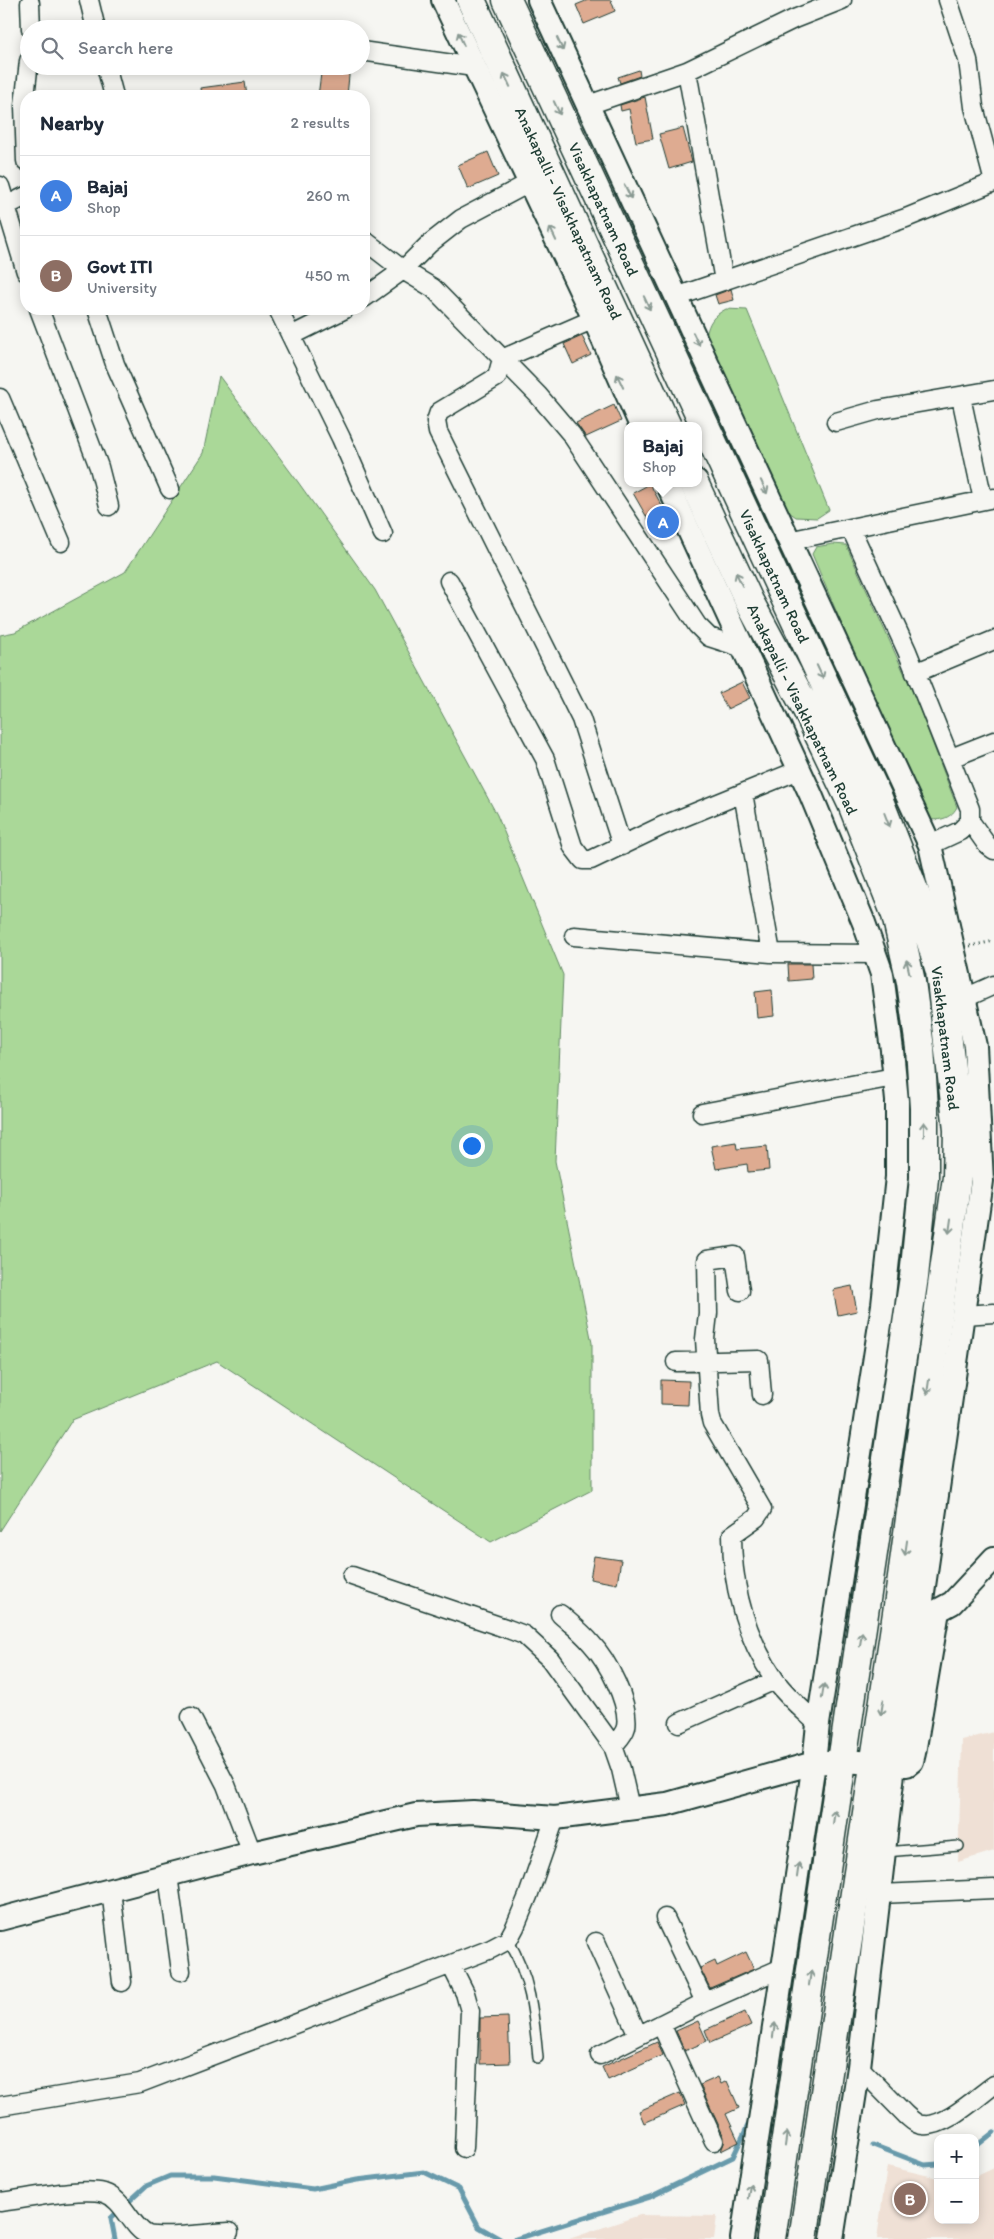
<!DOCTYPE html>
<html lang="en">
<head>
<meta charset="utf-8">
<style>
	:root { --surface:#fff; --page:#f6f6f7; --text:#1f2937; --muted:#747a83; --line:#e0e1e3; --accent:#1a73e8 }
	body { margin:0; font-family:Itim,sans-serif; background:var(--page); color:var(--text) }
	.controls { position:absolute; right:15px; bottom:15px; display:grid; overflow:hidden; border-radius:10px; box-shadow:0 2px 12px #0003 }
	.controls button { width:45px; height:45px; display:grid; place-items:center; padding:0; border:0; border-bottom:1px solid var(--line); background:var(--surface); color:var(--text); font:25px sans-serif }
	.you { position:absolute; left:471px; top:1145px; width:18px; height:18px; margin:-12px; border:4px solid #fff; border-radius:50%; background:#1a73e8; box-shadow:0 0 0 8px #1a73e833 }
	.badge { display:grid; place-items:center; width:32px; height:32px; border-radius:50%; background:var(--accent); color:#fff; font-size:16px; font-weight:700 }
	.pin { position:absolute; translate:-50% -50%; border:2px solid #fff; box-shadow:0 1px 5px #0006 }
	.popup { position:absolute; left:624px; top:422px; width:78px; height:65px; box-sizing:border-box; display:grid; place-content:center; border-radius:10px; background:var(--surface); filter:drop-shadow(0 1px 4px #0005); font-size:16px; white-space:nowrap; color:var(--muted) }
	.popup b { font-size:19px; color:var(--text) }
	.popup::after { content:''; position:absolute; left:50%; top:100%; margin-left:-10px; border:10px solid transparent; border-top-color:var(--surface) }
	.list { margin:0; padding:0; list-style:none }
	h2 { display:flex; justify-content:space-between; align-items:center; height:65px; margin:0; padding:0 20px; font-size:21px }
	h2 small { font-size:16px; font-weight:400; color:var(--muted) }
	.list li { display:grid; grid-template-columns:32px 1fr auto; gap:15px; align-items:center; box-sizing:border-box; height:80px; padding:0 20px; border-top:1px solid var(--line) }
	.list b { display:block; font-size:19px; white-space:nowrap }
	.list p { margin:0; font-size:16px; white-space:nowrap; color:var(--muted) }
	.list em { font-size:16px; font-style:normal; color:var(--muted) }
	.icon { flex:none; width:28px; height:28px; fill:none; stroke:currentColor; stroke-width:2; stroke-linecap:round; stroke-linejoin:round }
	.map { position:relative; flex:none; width:994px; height:2239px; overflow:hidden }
	.search { position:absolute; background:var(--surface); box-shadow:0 2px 12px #0003; left:20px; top:20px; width:350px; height:55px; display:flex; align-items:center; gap:12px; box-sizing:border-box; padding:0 18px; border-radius:28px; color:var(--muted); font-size:19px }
	.panel { position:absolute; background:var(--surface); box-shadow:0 2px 12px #0003; left:20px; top:90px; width:350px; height:225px; border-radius:20px }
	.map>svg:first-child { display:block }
	.built { fill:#efe0d5 }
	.green { fill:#aad898; stroke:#648a66 }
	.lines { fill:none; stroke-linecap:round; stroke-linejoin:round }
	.stream { stroke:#689aab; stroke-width:5 }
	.building { fill:#deab91; stroke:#1f3d34 }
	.service-casing { stroke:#1f3d34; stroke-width:12 }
	.minor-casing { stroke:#1f3d34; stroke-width:21 }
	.tertiary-casing { stroke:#1f3d34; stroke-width:26 }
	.primary-casing { stroke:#1f3d34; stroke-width:31 }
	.path { stroke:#1f3d34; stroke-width:3; stroke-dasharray:1 4; stroke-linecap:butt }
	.service { stroke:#f6f6f2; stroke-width:9 }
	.minor { stroke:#f6f6f2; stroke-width:18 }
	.tertiary { stroke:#f6f6f2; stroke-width:22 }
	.primary { stroke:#f6f6f2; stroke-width:28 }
	.oneway { stroke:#8a9a93 }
	.labels { text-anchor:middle; stroke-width:4.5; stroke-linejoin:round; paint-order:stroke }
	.street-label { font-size:16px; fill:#1f3d34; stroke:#f6f6f2 }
</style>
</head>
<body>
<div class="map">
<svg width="994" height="2239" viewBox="0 0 994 2239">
	<rect width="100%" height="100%" fill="#f6f6f2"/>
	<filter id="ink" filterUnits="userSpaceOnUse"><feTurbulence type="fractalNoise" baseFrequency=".02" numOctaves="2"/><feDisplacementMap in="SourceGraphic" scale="10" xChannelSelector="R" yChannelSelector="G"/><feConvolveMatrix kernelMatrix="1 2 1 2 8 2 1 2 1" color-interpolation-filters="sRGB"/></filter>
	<g filter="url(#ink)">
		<path class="built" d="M994 1732V1851L958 1862 962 1740Z
			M887 2166 938 2178V2220H975V2177L994 2168V2239H877Z
			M640 2215 717 2216 714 2239H569Z"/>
		<path class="green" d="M726 309 747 310 829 510 817 518 796 517 786 510 706 336C709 322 713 316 726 309Z
			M219 376 298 482 375 590 497 815 563 975 555 1161 592 1343V1490L491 1542 217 1361 72 1420 0 1531V635L15 632 125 572 203 453Z
			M833 544 846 545 915 697 957 807C950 820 938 821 924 819L812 554 816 547Z"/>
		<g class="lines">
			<path class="stream" d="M873 2145 925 2165 938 2164
				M975 2147 994 2132
				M115 2239 111 2218 146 2186 170 2176H214L313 2189 357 2180 424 2172 459 2189 479 2227 500 2239
				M516 2239 650 2197 733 2157 750 2121"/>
		</g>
		<path class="building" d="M588 0H611L615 11 584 24 576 5Z
			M322 66H350L347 96H318Z
			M639 70 640 76 620 83 618 77Z
			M245 82 247 96H201L200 88Z
			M645 97 653 139 636 142 629 109 621 111 620 105Z
			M683 128 692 162 669 169 659 134Z
			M488 152 498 176 468 189 458 165Z
			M731 289 734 300 718 304 715 295Z
			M582 336 591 355 573 364 564 344Z
			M614 405 621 421 586 437 576 423Z
			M650 484 669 519 653 528 633 493Z
			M742 682 750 698 727 709 719 693Z
			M788 964H811L812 979 789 981Z
			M772 990 774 1016 757 1018 755 992Z
			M736 1142 737 1149 767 1146 769 1170 748 1172 747 1164 716 1169 711 1146Z
			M852 1286 857 1311 838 1315 833 1290Z
			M661 1380 689 1381 688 1405 661 1404Z
			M594 1556 621 1560 617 1584 590 1579Z
			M746 1952 754 1969 710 1988 700 1968 715 1961 717 1966Z
			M745 2012 751 2025 710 2043 705 2030Z
			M508 2017 510 2063 480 2064V2018Z
			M698 2021 707 2041 685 2051 676 2031Z
			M657 2042 663 2055 608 2080 602 2067Z
			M718 2077 721 2084 727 2081 739 2108 726 2114 739 2142 721 2151 724 2143V2137L700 2085Z
			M680 2093 685 2105 644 2123 639 2111Z"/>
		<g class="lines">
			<g class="service-casing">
				<path id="service" d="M885 1852 959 1846
					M508 1940C531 1977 534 2016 538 2058"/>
			</g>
			<g class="minor-casing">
				<path id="minor" d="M89 0 96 29
					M30 3 31 29
					M361 51 474 67
					M106 66 114 96
					M687 71 724 281
					M588 105 687 71 794 19 842 0
					M26 161 24 106 29 61
					M0 186 26 272
					M0 209 26 196
					M364 240 403 270 433 288 538 395 571 434 697 625 709 637 743 648
					M676 297 906 218 994 182 974 107 968 60 948 0
					M364 298 403 270 429 244 461 219 529 183
					M39 309 99 467 109 506
					M97 309 115 364 170 489
					M278 309 291 336
					M345 309 291 336 341 438 383 534
					M594 319 502 359 497 377 439 412 436 421 438 432 581 719 622 846
					M961 397 983 500
					M0 398 61 542
					M836 422 878 410 994 390
					M851 529 907 651 970 809V821L960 831 930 845
					M788 541 994 498
					M449 581 545 759 573 847 583 860H591L662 826 799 770
					M915 673 994 640
					M951 758 994 741
					M743 793 771 953
					M970 821 987 845 994 850
					M574 936 771 953 875 954
					M965 998 994 985
					M702 1113 894 1077
					M740 1291 735 1256 707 1260 708 1313 705 1339 710 1415 712 1423 762 1509 756 1518 732 1535C732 1586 745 1636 775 1680 786 1696 803 1710 818 1724
					M964 1315 994 1313
					M676 1362 759 1360 762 1395
					M352 1576 508 1629 524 1635 550 1659 613 1746 621 1769 630 1808
					M560 1614C570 1623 582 1632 591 1643 607 1660 630 1703 626 1727 624 1735 618 1740 613 1746
					M191 1717 226 1785 252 1853
					M679 1723 775 1680
					M168 1875 181 1971
					M111 1890 122 1982
					M880 1894 994 1889
					M665 1918 705 2002
					M596 1942 638 2035
					M451 1965 465 1993 470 2011 464 2148
					M661 2024 714 2141
					M600 2055 705 2002 784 1967
					M859 2067 906 2115C911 2119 916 2125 923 2125 945 2128 977 2097 994 2085
					M0 2106 140 2083 491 1949 508 1940 515 1927 528 1896 555 1818
					M0 2202C27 2199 79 2187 104 2193 124 2199 131 2228 148 2235 166 2239 209 2233 229 2232"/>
			</g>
			<g class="tertiary-casing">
				<path id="tertiary" d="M443 0 594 319 641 426
					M539 0 930 845 975 1046 982 1181 919 1621 894 1765 859 2067 832 2239
					M667 483 811 795 864 923 882 974 892 1050 897 1101V1177L883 1305 818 1724 814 1763 742 2239
					M924 1618 952 1603 994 1558
					M0 1919 252 1853 416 1815 473 1812 555 1818 667 1804 814 1763 842 1761 907 1765 912 1761 914 1753 938 1611"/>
			</g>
			<g class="primary-casing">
				<path id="primary" d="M471 0 667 426
					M507 0 878 798 919 903 940 971 958 1130 957 1177 897 1613 803 2239
					M694 483 749 601 807 710 852 804 896 915 911 982 920 1048 924 1108V1178L914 1277 771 2239"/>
			</g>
			<path class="path" d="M970 946 994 941"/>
			<use href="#service" class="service"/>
			<use href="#minor" class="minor"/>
			<use href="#tertiary" class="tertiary"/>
			<use href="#primary" class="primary"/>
		</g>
		<defs><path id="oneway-shaft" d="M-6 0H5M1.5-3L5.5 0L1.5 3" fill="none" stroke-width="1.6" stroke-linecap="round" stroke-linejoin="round" transform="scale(1.25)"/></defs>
		<g class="oneway">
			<use href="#oneway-shaft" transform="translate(461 39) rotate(-114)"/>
			<use href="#oneway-shaft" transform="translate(560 44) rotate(65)"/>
			<use href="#oneway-shaft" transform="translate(507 80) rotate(-115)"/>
			<use href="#oneway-shaft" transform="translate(557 108) rotate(65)"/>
			<use href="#oneway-shaft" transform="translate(628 192) rotate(65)"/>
			<use href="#oneway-shaft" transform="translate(553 234) rotate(-115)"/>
			<use href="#oneway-shaft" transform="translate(647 303) rotate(65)"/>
			<use href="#oneway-shaft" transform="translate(696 339) rotate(65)"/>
			<use href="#oneway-shaft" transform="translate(620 381) rotate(-115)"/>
			<use href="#oneway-shaft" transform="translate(764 487) rotate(65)"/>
			<use href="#oneway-shaft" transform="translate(739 579) rotate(-115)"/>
			<use href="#oneway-shaft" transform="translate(820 672) rotate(65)"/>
			<use href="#oneway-shaft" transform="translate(887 820) rotate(69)"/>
			<use href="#oneway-shaft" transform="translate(908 967) rotate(-103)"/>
			<use href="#oneway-shaft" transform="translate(924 1129) rotate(-90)"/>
			<use href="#oneway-shaft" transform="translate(950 1226) rotate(98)"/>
			<use href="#oneway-shaft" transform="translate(928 1387) rotate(98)"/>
			<use href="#oneway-shaft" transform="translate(906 1548) rotate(98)"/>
			<use href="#oneway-shaft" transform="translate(861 1639) rotate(-81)"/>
			<use href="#oneway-shaft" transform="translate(823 1691) rotate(-81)"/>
			<use href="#oneway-shaft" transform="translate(882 1708) rotate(99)"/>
			<use href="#oneway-shaft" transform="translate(834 1817) rotate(-82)"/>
			<use href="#oneway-shaft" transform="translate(798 1870) rotate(-82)"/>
			<use href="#oneway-shaft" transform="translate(810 1978) rotate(-82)"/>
			<use href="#oneway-shaft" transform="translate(774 2030) rotate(-81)"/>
			<use href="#oneway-shaft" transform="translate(786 2139) rotate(-82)"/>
			<use href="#oneway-shaft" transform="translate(749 2191) rotate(-81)"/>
		</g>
	</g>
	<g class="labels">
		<g class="street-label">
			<text transform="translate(604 209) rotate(65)" y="6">Visakhapatnam Road</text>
			<text transform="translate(569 213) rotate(65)" y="6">Anakapalli - Visakhapatnam Road</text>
			<text transform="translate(775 576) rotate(65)" y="6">Visakhapatnam Road</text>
			<text transform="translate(803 709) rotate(64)" y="6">Anakapalli - Visakhapatnam Road</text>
			<text transform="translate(946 1038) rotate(83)" y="6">Visakhapatnam Road</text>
		</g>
	</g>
</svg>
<div class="controls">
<button>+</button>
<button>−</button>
</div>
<div class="you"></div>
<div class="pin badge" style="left:663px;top:522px;background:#3f7fe0">A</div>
<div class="popup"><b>Bajaj</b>Shop</div>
<div class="pin badge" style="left:910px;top:2199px;background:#8d6e63">B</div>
<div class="search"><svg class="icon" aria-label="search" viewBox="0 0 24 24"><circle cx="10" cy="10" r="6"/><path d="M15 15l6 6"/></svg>Search here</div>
<section class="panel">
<h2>Nearby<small>2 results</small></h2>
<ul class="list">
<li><span class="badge" style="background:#3f7fe0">A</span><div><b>Bajaj</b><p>Shop</p></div><em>260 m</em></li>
<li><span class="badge" style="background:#8d6e63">B</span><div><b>Govt ITI</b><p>University</p></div><em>450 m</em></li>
</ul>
</section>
</div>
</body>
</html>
